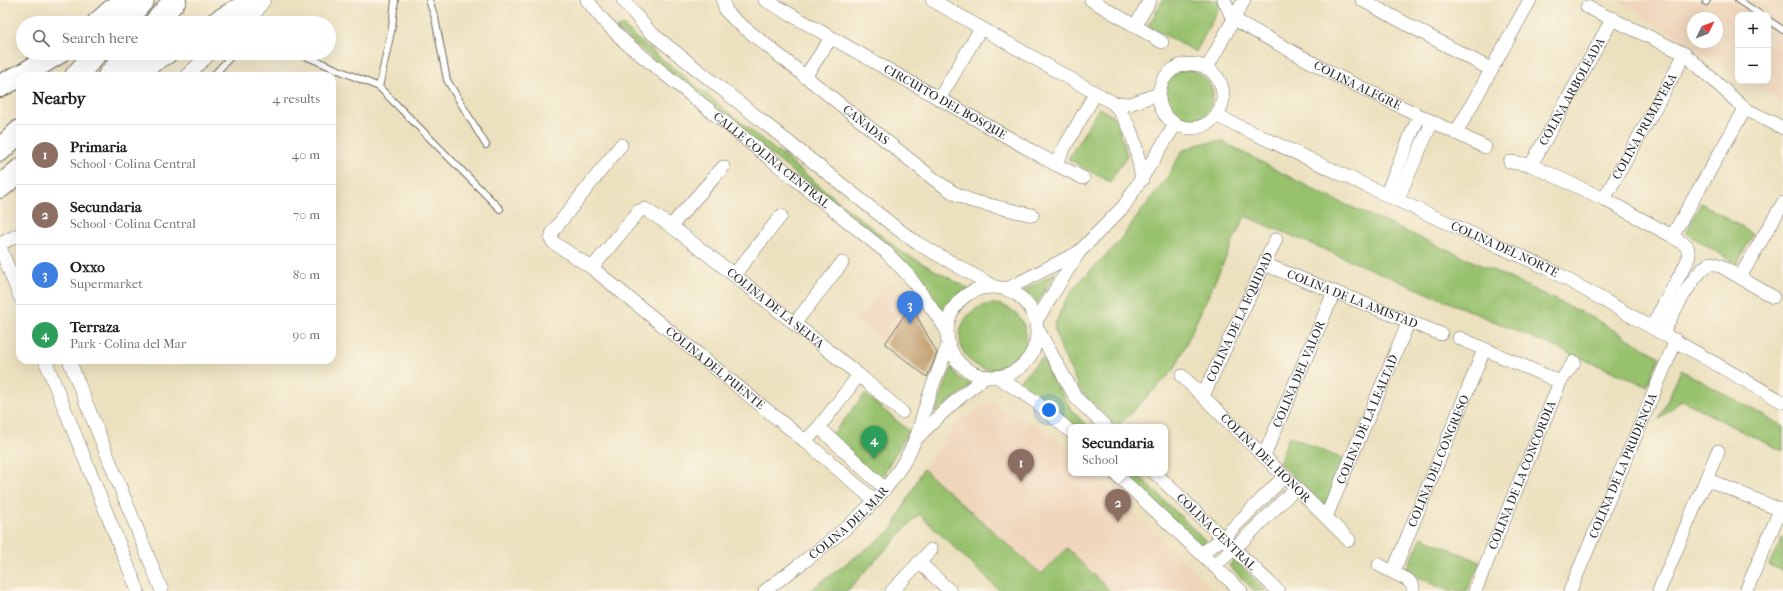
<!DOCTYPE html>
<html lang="en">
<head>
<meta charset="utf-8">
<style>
	:root { --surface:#fff; --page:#f2f2f2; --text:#202124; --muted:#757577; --line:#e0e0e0; --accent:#1f6fb2 }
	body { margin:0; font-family:"IM FELL French Canon",serif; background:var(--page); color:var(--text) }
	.controls { position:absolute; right:12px; top:12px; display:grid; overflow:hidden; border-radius:8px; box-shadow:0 4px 16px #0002 }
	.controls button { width:36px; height:36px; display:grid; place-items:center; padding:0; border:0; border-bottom:1px solid var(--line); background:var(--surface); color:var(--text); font:20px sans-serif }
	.compass { position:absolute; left:1687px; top:12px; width:36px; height:36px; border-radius:50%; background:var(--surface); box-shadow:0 4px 16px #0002; rotate:47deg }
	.you { position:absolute; left:1049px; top:410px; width:14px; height:14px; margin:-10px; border:3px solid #fff; border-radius:50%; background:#1a73e8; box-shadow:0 0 0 6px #1a73e833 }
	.badge { display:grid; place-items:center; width:26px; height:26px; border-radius:50%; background:var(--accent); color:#fff; font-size:13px; font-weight:700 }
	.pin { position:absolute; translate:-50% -33px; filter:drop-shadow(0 1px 2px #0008) }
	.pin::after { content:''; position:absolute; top:21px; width:14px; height:12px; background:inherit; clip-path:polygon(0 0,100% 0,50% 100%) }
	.popup { position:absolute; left:1068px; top:424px; width:100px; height:52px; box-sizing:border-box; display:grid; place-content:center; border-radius:8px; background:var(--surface); filter:drop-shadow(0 1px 3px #0005); font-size:13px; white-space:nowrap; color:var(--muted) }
	.popup b { font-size:15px; color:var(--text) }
	.popup::after { content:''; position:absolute; left:50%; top:100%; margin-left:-8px; border:8px solid transparent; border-top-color:var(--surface) }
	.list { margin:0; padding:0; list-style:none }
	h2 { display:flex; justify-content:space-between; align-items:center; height:52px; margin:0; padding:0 16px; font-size:17px }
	h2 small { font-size:13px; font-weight:400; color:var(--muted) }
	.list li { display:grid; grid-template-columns:26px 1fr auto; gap:12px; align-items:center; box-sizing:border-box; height:60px; padding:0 16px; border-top:1px solid var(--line) }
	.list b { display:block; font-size:15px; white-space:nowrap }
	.list p { margin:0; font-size:13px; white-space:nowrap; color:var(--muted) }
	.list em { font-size:13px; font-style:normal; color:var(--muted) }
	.icon { flex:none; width:22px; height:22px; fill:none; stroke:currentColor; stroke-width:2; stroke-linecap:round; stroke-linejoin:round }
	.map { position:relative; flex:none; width:1783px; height:591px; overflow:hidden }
	.search { position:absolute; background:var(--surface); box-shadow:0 4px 16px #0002; left:16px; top:16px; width:320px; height:44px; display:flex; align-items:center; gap:10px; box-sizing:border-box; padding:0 14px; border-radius:22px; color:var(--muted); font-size:15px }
	.panel { position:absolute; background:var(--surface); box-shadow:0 4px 16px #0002; left:16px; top:72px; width:320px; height:292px; border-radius:12px }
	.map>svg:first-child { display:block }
	.built { fill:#efd6bb; fill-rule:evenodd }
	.green { fill:#97c16d; stroke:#61764c }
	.building { fill:#c2a073 }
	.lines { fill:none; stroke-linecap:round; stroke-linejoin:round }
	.service-casing { stroke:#6f6b5f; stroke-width:8 }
	.minor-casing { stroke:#6f6b5f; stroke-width:14 }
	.motorway-casing { stroke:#6f6b5f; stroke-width:24 }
	.service { stroke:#fff; stroke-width:6 }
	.minor { stroke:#fff; stroke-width:13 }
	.motorway { stroke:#fff; stroke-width:22 }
	.labels { text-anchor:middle; stroke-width:4; stroke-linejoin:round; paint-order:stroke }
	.street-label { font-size:12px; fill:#2b2b2b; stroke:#fcf5e5 }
</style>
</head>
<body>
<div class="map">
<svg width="1783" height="591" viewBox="0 0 1783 591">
	<rect width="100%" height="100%" fill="#fcf5e5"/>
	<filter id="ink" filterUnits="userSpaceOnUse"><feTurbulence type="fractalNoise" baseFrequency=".025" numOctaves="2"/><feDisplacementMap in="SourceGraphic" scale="8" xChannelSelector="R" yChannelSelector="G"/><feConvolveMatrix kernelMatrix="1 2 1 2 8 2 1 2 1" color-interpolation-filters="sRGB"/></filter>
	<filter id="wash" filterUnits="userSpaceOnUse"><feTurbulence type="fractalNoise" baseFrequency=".012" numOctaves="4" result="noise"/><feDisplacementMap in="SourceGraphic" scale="16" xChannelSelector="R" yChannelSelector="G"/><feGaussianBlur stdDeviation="0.9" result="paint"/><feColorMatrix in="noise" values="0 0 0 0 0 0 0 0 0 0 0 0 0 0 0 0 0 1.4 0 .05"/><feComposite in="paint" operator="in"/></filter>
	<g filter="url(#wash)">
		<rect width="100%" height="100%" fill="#ece1bf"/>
		<path class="built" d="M1617 0H1783V103L1748 81H1768V15H1738V75ZM1693 18H1717V42H1693Z
			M887 280 911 305 885 344 856 321Z
			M991 402 1053 436 1071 453V473H1093L1214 591H1110L1067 549 1042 575 923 469 957 422Z"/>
		<path class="green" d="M1163 0H1223L1196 52 1148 26Z
			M623 25 636 38 902 252 969 289 950 301 944 317 900 259 616 29Z
			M1182 70C1186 70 1191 70 1194 71 1205 76 1216 88 1212 100 1211 104 1210 109 1208 112 1187 136 1136 98 1182 70Z
			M1099 108 1116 118 1127 155 1110 182 1068 159Z
			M1222 141 1320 193 1510 278 1595 319 1660 357 1647 386 1245 216 1174 370 1117 427 1081 392 1062 352 1054 327 1064 303 1077 284 1116 245 1167 177 1182 151 1199 144Z
			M1701 203 1753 234 1737 264 1686 233Z
			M1056 272 1036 305 1031 297 1023 291Z
			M960 337a33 33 0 1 1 66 0a33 33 0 1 1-66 0Z
			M1042 358 1070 408 1088 427H1076L1064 416 1017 384Z
			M952 367 958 377 972 385 935 413Z
			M1681 370 1783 426V451L1743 432 1682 400 1659 419Z
			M865 394 909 431 879 481 831 436Z
			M1289 436 1347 461 1326 509 1279 463Z
			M923 469 1041 574 1067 548 1110 591H1000L919 514 847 591H809L892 530Z
			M1124 473H1136L1209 544 1204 550Z
			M1783 536V571L1769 565Z
			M1422 537 1480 562 1467 591H1447L1406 571Z
			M1234 559 1266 591H1255L1229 566Z"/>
		<g id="blocks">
			<path class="building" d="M911 305 937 353 927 377 885 344Z"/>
		</g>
	</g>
	<g filter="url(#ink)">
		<use href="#blocks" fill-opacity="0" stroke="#6f6b5f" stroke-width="1"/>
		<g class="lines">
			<g class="service-casing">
				<path id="service" d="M429 0 435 18 447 80 486 145
					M1738 0 1761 15
					M1706 2 1707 0
					M1768 20 1783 30
					M298 53 379 87 500 209
					M213 76 234 53
					M379 87 392 27 395 0"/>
			</g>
			<g class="minor-casing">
				<g id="minor">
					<path id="s1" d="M587 0 603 20 626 43 886 252 909 276 947 330"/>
					<path d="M623 0 649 31 895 227 917 243 993 286"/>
					<path id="s2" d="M723 0 726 11 736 21 935 180 954 193 972 201 1032 215"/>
					<path id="s3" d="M765 0 1055 164 1095 94"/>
					<path d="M932 0 1113 103C1134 125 1137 152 1142 180"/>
					<path d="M1091 0 1162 42"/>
					<path id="s4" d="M1224 0 1233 19 1333 74 1485 147"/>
					<path d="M1362 0 1492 70"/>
					<path d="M1587 7 1685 54 1745 109 1783 128"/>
					<path d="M245 23 257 11 264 0"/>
					<path d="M1135 26 1150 0"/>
					<circle cx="1191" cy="96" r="32"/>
					<path d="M1207 68 1244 0"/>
					<path d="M186 76 211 53"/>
					<path d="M805 77 831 38"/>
					<path d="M939 99 981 28"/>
					<path d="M1113 103 1130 104 1158 94"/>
					<path id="s5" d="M1217 116 1386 195 1547 268 1783 402"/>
					<path d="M1456 133 1530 0"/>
					<path id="s6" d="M621 145 553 231 551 239 554 243 592 268 805 441 875 501"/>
					<path d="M1510 162 1531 165 1604 199 1672 236 1687 246 1689 256 1687 262 1652 326"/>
					<path d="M1055 164 1083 178"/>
					<path id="s7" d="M1531 165 1613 18"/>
					<path d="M1386 195 1419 116"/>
					<path id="s8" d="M1604 199 1685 54"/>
					<path d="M1397 200 1432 122"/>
					<path d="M671 226 723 167"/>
					<path d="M1672 236 1745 109"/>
					<path d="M0 244 20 234"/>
					<path d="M0 247 20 297"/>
					<path id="s9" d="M1264 264 1441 334"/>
					<path id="s10" d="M592 268 639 211 645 209 671 226 734 275 859 375 902 412"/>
					<path d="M734 275 781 216"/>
					<path d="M1740 277 1783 203"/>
					<circle cx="992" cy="332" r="45"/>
					<path d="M1007 289 1079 252"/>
					<path d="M1036 321 1079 252 1124 206 1175 125"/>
					<path d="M794 324 842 263"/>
					<path d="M1038 330 1076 398 1106 427"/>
					<path d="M1663 333C1671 316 1695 270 1711 263L1719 265 1773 297"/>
					<path d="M1459 338 1560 382"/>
					<path d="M45 360 138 591"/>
					<path d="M69 360 162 591"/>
					<path id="s11" d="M1182 376 1349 540"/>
					<path d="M998 377 1036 402 1071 432"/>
					<path id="s12" d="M1203 396 1276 239"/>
					<path d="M819 427 885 489"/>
					<path d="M917 438C939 416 960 395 986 377"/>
					<path d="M805 441 819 427 859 375"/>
					<path id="s13" d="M1264 456 1334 292"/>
					<path d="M1115 473 1241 591"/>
					<path id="s14" d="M1155 473 1278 591"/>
					<path d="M1706 479 1783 511"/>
					<path id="s15" d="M1326 517 1409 321"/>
					<path d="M1201 554 1223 538 1284 477"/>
					<path d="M919 562 950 591"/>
					<path d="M1379 565 1408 580 1413 586V591"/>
					<path d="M1214 566 1234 549 1295 489"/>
					<path id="s16" d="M1393 572 1484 350"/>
					<path id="s17" d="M765 591C820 548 887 507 915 440 920 429 922 417 926 405 932 385 941 365 948 345"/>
					<path d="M892 591 931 550"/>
					<path id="s18" d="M1475 591 1560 382 1574 362"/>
					<path id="s19" d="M1570 591 1676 340"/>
					<path d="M1659 591 1718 451"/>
					<path d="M1746 591 1780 510"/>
				</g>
			</g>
			<g class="motorway-casing">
				<path id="motorway" d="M98 23 124 0
					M123 23 143 0
					M155 23 175 0
					M216 23 255 0
					M21 76 58 53
					M76 76 96 53
					M109 76 129 53
					M127 76 166 53
					M0 86 20 76
					M0 150 20 131
					M0 187 20 170"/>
			</g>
			<use href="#service" class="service"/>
			<use href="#minor" class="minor"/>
			<use href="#motorway" class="motorway"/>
		</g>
	</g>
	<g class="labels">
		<g class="street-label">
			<text dy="4" stroke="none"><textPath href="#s4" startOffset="162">COLINA ALEGRE</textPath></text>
			<text dy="4" stroke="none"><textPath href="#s7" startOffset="84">COLINA ARBOLEADA</textPath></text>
			<text dy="4" stroke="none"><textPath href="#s3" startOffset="207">CIRCUITO DEL BOSQUE</textPath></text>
			<text dy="4" stroke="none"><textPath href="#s2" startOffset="192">CAÑADAS</textPath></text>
			<text dy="4" stroke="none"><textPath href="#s8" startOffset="83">COLINA PRIMAVERA</textPath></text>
			<text dy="4" stroke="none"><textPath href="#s1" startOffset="245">CALLE COLINA CENTRAL</textPath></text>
			<text dy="4" stroke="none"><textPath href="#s5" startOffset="317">COLINA DEL NORTE</textPath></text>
			<text dy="4" stroke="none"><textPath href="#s9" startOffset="95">COLINA DE LA AMISTAD</textPath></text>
			<text dy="4" stroke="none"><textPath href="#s10" startOffset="244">COLINA DE LA SELVA</textPath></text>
			<text dy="4" stroke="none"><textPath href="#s12" startOffset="87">COLINA DE LA EQUIDAD</textPath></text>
			<text dy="4" stroke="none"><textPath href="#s6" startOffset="327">COLINA DEL PUENTE</textPath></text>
			<text dy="4" stroke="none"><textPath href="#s13" startOffset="89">COLINA DEL VALOR</textPath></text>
			<text dy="4" stroke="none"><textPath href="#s15" startOffset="106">COLINA DE LA LEALTAD</textPath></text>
			<text dy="4" stroke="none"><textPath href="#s11" startOffset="117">COLINA DEL HONOR</textPath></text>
			<text dy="4" stroke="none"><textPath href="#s16" startOffset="120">COLINA DEL CONGRESO</textPath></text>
			<text dy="4" stroke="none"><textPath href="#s19" startOffset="136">COLINA DE LA PRUDENCIA</textPath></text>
			<text dy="4" stroke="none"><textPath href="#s18" startOffset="125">COLINA DE LA CONCORDIA</textPath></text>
			<text dy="4" stroke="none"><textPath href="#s17" startOffset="108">COLINA DEL MAR</textPath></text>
			<text dy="4" stroke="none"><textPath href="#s14" startOffset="85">COLINA CENTRAL</textPath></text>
		</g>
	</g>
</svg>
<div class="controls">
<button>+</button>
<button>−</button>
</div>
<svg class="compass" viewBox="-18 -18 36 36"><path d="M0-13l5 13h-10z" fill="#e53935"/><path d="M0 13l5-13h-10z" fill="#757577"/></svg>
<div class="you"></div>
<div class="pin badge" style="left:1021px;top:482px;background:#8d6e63">1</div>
<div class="pin badge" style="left:1118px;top:522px;background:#8d6e63">2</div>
<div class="popup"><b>Secundaria</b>School</div>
<div class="pin badge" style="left:910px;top:324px;background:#3f7fe0">3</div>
<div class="pin badge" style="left:874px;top:459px;background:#2e9e5b">4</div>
<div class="search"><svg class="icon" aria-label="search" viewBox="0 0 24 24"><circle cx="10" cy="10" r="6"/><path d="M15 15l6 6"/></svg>Search here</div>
<section class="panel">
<h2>Nearby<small>4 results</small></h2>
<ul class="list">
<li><span class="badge" style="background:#8d6e63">1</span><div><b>Primaria</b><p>School · Colina Central</p></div><em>40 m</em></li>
<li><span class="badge" style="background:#8d6e63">2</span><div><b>Secundaria</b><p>School · Colina Central</p></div><em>70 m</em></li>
<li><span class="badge" style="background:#3f7fe0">3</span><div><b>Oxxo</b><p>Supermarket</p></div><em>80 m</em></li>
<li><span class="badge" style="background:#2e9e5b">4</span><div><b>Terraza</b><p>Park · Colina del Mar</p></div><em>90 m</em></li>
</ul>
</section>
</div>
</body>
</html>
